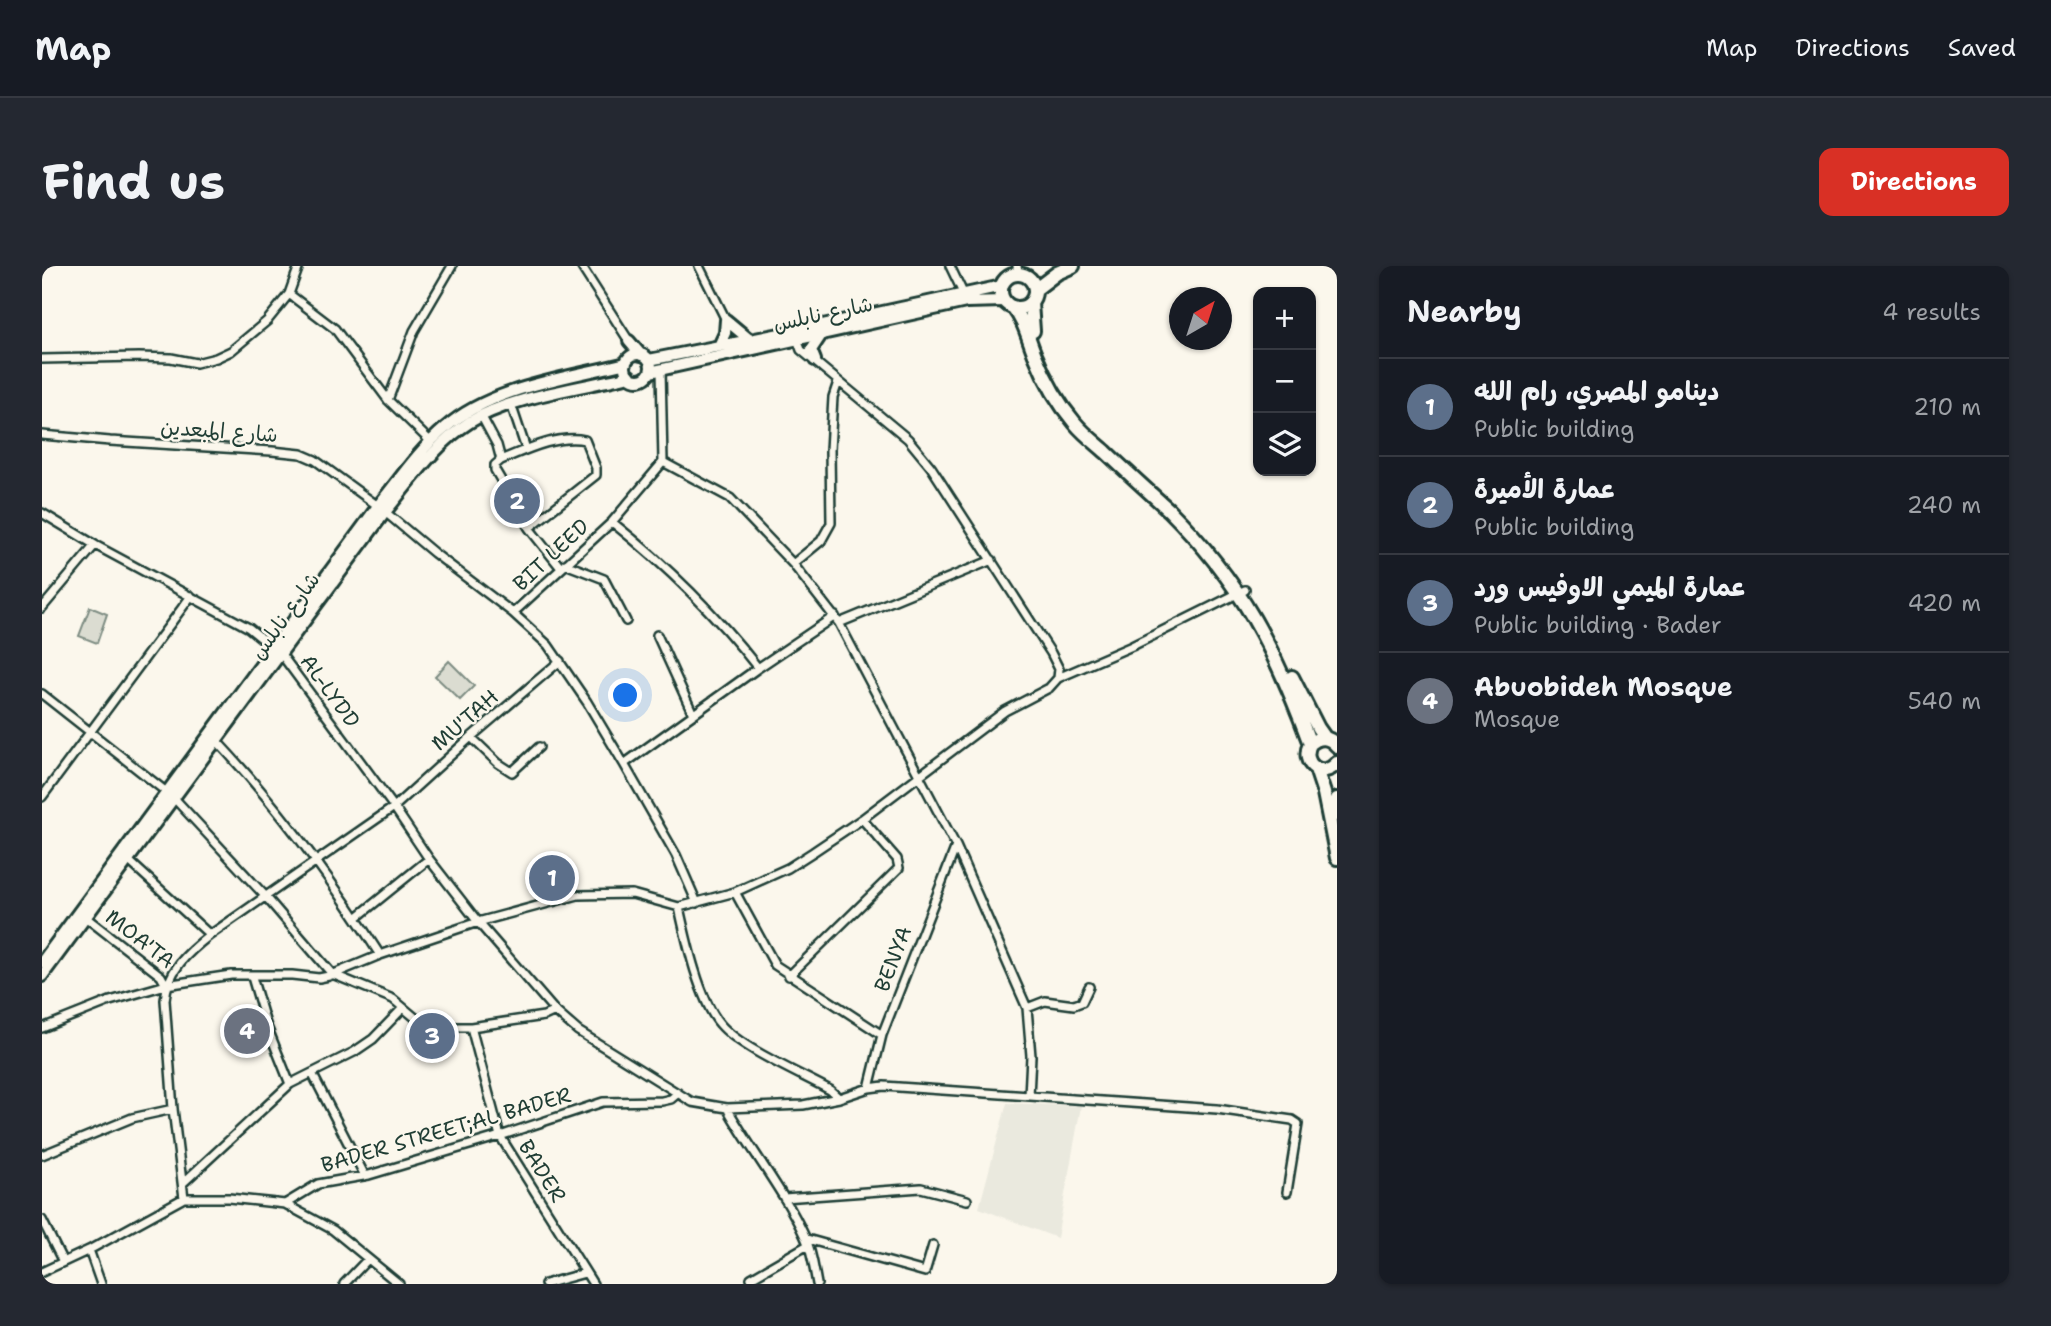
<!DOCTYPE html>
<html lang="en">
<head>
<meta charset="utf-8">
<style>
	:root { --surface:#171b24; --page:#242831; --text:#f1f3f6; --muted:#9ea1a6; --line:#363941; --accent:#d93025 }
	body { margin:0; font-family:"Shantell Sans","Playpen Sans Arabic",sans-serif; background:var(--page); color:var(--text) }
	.controls { position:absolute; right:21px; top:21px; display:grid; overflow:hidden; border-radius:14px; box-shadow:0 2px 5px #0004 }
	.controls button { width:63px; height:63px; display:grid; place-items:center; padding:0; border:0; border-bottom:2px solid var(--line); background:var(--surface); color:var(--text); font:35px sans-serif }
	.compass { position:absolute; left:1127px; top:21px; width:63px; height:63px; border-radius:50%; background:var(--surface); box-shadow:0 2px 5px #0004; rotate:39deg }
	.you { position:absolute; left:584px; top:430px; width:24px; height:24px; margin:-18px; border:5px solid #fff; border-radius:50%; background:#1a73e8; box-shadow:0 0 0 10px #1a73e833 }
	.badge { display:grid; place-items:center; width:46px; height:46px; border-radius:50%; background:var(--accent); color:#fff; font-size:23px; font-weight:700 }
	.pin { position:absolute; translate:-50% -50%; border:4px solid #fff; box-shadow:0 2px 7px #0006 }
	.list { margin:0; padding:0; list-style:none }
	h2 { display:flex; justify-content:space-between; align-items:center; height:91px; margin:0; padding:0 28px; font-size:30px }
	h2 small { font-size:23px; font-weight:400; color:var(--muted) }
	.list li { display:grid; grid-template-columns:46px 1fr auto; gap:21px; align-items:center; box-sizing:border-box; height:98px; padding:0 28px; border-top:2px solid var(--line) }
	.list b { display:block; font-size:26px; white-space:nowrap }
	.list p { margin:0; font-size:23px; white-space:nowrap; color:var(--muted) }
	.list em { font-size:23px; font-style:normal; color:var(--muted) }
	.icon { flex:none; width:38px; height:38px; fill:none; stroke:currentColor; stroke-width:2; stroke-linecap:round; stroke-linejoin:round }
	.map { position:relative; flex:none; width:1295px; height:1018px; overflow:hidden; border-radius:14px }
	header { display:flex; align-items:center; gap:42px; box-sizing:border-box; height:98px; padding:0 35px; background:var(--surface); border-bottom:2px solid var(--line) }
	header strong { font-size:33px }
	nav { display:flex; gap:38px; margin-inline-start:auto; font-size:24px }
	.intro { display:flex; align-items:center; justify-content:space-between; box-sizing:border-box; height:168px; padding:0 42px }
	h1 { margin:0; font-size:49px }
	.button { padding:18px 32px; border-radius:14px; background:var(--accent); color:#fff; font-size:24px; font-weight:700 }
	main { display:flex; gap:42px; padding:0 42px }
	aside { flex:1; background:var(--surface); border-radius:14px; box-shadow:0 2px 5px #0004 }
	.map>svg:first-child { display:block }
	.built { fill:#eae9de }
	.green { fill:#dbdcd1; stroke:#7d8c82; stroke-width:2 }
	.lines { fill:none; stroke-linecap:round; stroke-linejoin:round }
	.minor-casing { stroke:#1f3d34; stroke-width:12 }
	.secondary-casing { stroke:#1f3d34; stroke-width:16 }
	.primary-casing { stroke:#1f3d34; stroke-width:18 }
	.minor { stroke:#fbf7ec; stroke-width:7 }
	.secondary { stroke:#fbf7ec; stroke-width:10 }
	.primary { stroke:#fbf7ec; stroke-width:12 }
	.labels { text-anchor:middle; stroke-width:5; stroke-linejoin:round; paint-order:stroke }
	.street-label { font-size:21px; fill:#1f3d34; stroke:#fbf7ec }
</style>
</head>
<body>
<header>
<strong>Map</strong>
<nav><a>Map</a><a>Directions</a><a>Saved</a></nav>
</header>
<div class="intro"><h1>Find us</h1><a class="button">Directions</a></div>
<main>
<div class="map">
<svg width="1295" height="1018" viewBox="0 0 1295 1018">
	<rect width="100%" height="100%" fill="#fbf7ec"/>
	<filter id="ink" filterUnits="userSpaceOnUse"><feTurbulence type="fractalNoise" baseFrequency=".0143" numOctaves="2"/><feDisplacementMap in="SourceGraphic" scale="14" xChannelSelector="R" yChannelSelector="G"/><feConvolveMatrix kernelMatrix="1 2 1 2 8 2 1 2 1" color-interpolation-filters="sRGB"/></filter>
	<g filter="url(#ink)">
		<path class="built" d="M965 837 1039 840 1015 972 937 942Z"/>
		<path class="green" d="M48 341 65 348 55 377 37 370Z
			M407 395 432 420 418 434 393 410Z"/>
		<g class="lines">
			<g class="minor-casing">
				<path id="minor" d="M539 0 587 75
					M657 0 684 54
					M908 0 921 27
					M975 0 976 7
					M247 28 293 63 346 134 388 175
					M0 93 97 91 129 92 154 97 174 92 189 85 225 55 247 28 257 0
					M346 134 372 65 410 0
					M469 138 484 183
					M440 151 455 179 459 194 453 199V204L487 262
					M0 169 68 175 230 185 259 188 273 194 336 240 392 287 471 347 506 379 545 436 582 498 634 589 655 637
					M459 194C483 184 516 168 543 174L554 202V209L487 262 519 302
					M621 196 688 232 751 298 797 357 914 580 985 742 989 790 987 830
					M0 247 53 279
					M570 256C625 300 673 347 716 402
					M523 298 562 313 584 355
					M751 298 779 275 789 257 788 184 791 131 796 116
					M0 342 53 279 207 362 239 388 352 541 387 593 436 656 513 745 536 765 650 836 685 842 761 839 797 832 827 822 842 820 1175 843 1250 854 1256 858 1245 926
					M471 347 570 256 621 196 619 103
					M797 357 950 294
					M615 369 651 448
					M1016 412 1090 380 1203 324
					M0 428 132 532 224 631 290 708 351 733 376 754 404 761H429L502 750 513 745
					M429 471 456 497 470 506 497 481
					M173 473C235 539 289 612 338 689
					M582 498 716 402 793 350
					M0 531 149 330
					M86 594 168 669
					M693 626 733 699 840 769
					M637 641C644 673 657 734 678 758 698 782 759 808 788 824L797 832
					M42 650 119 710 124 719
					M314 652 387 593
					M747 710 857 602 855 593 820 553
					M210 711 224 758 248 818
					M985 742 1003 735 1032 739 1040 736 1047 721
					M429 761 458 870 551 1018
					M0 762 68 735 124 719 189 709H250L277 712 287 710 338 689 436 656 536 629 590 628 637 641 693 626 746 602 771 586 820 553 963 445 1007 422 1016 412 1017 403 1009 387 889 201 866 173 759 84 754 70
					M270 807 323 910
					M827 822 840 769 914 580
					M685 842C710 886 742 925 763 971 770 985 772 1003 775 1018
					M0 889 90 852 131 843
					M141 917 248 818 312 786 331 773 361 742
					M142 932 131 843 123 734C125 705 146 686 168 669L352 541 429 471 518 395
					M742 932 879 922 925 934
					M243 938 291 964 357 1018
					M0 954 21 996
					M765 973 883 1006 891 979
					M47 984 59 1018
					M0 1006 47 984 142 932H187L243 938 276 918 327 909 458 870 561 836 620 835 629 833 636 827
					M709 1012 766 979
					M302 1018 326 993
					M503 1018 543 1007"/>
			</g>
			<g class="secondary-casing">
				<path id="secondary" d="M684 54 708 74
					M587 75 599 89
					M677 80 683 67 684 54
					M583 101a13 13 0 1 1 26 0a13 13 0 1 1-26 0Z
					M607 94 753 65 960 20
					M773 94 769 84 779 69
					M608 106 924 36 962 35
					M0 696 336 240C357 214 377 184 403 162 449 121 526 112 584 97
					M0 710 343 246C369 215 393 178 428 156 470 130 539 122 588 110"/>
			</g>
			<g class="primary-casing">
				<path id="primary" d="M959 25a17 17 0 1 1 34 0a17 17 0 1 1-34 0Z
					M994 23 1015 7 1031 0
					M989 37 991 65
					M971 41C983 56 986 72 993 89 1003 114 1016 137 1033 157 1042 168 1054 177 1064 186 1085 206 1106 225 1127 244 1200 317 1233 383 1268 478
					M1250 411 1276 462 1283 472
					M1295 480C1287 470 1277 470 1268 478 1258 498 1280 514 1295 497
					M1274 503 1282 527 1295 592
					M1293 549 1295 533"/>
			</g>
			<use href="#minor" class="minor"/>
			<use href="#secondary" class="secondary"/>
			<use href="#primary" class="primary"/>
		</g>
	</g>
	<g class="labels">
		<g class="street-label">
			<text transform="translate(781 48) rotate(-12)" y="7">شارع نابلس</text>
			<text transform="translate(177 165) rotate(4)" y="7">شارع المبعدين</text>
			<text transform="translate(509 289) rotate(-43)" y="7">BIT LEED</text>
			<text transform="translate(243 350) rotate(-54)" y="7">شارع نابلس</text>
			<text transform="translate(288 425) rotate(54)" y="7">AL-LYDD</text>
			<text transform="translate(423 454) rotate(-41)" y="7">MU'TAH</text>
			<text transform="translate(98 673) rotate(38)" y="7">MOA'TA</text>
			<text transform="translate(851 693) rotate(-69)" y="7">BENYA</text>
			<text transform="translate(404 864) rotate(-16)" y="7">BADER STREET;AL BADER</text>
			<text transform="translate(500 905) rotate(58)" y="7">BADER</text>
		</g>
	</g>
</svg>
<div class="controls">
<button>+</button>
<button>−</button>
<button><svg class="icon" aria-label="layers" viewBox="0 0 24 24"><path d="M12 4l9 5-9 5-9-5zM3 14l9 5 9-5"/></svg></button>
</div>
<svg class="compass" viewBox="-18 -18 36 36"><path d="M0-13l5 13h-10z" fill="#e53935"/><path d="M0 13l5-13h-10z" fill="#9ea1a6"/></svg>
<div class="you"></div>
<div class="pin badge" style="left:510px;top:612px;background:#5c6f8a">1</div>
<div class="pin badge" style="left:475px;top:235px;background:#5c6f8a">2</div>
<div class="pin badge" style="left:390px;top:770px;background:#5c6f8a">3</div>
<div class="pin badge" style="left:205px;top:765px;background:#6b7280">4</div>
</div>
<aside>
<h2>Nearby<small>4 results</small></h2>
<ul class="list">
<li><span class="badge" style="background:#5c6f8a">1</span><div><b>دينامو المصري، رام الله</b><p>Public building</p></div><em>210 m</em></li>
<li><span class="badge" style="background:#5c6f8a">2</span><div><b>عمارة الأميرة</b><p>Public building</p></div><em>240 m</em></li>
<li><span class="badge" style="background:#5c6f8a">3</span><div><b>عمارة الميمي الاوفيس ورد</b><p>Public building · Bader</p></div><em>420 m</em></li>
<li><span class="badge" style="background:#6b7280">4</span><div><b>Abuobideh Mosque</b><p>Mosque</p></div><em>540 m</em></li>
</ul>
</aside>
</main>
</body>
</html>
